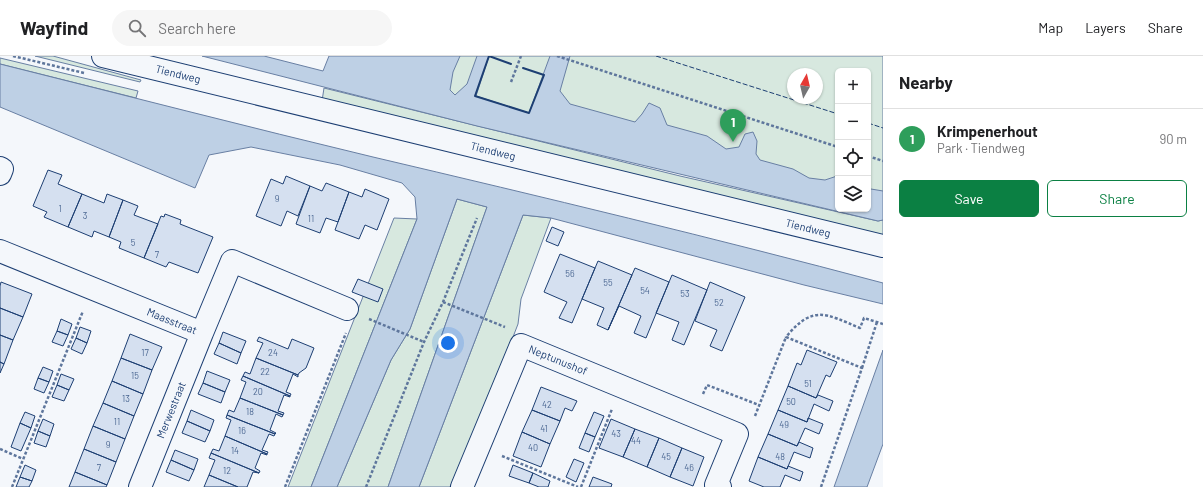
<!DOCTYPE html>
<html lang="en">
<head>
<meta charset="utf-8">
<style>
	:root { --surface:#fff; --page:#f6f6f6; --text:#202124; --muted:#757577; --line:#e0e0e0; --accent:#0b8043 }
	body { margin:0; font-family:Barlow,sans-serif; background:var(--page); color:var(--text) }
	.controls { position:absolute; right:12px; top:12px; display:grid; overflow:hidden; border-radius:6px; box-shadow:0 1px 3px #0004 }
	.controls button { width:36px; height:36px; display:grid; place-items:center; padding:0; border:0; border-bottom:1px solid var(--line); background:var(--surface); color:var(--text); font:20px sans-serif }
	.compass { position:absolute; left:787px; top:12px; width:36px; height:36px; border-radius:50%; background:var(--surface); box-shadow:0 1px 3px #0004; rotate:8deg }
	.you { position:absolute; left:448px; top:287px; width:14px; height:14px; margin:-10px; border:3px solid #fff; border-radius:50%; background:#1a73e8; box-shadow:0 0 0 6px #1a73e833 }
	.badge { display:grid; place-items:center; width:26px; height:26px; border-radius:50%; background:var(--accent); color:#fff; font-size:13px; font-weight:700 }
	.pin { position:absolute; translate:-50% -33px; filter:drop-shadow(0 1px 2px #0008) }
	.pin::after { content:''; position:absolute; top:21px; width:14px; height:12px; background:inherit; clip-path:polygon(0 0,100% 0,50% 100%) }
	.list { margin:0; padding:0; list-style:none }
	h2 { display:flex; justify-content:space-between; align-items:center; height:52px; margin:0; padding:0 16px; font-size:17px }
	h2 small { font-size:13px; font-weight:400; color:var(--muted) }
	.list li { display:grid; grid-template-columns:26px 1fr auto; gap:12px; align-items:center; box-sizing:border-box; height:60px; padding:0 16px; border-top:1px solid var(--line) }
	.list b { display:block; font-size:15px; white-space:nowrap }
	.list p { margin:0; font-size:13px; white-space:nowrap; color:var(--muted) }
	.list em { font-size:13px; font-style:normal; color:var(--muted) }
	.actions { display:flex; gap:8px; padding:12px 16px }
	.actions a { flex:1; padding:9px 0; border:1px solid var(--accent); border-radius:6px; text-align:center; font-size:14px; color:var(--accent) }
	.actions .main { background:var(--accent); color:#fff }
	.icon { flex:none; width:22px; height:22px; fill:none; stroke:currentColor; stroke-width:2; stroke-linecap:round; stroke-linejoin:round }
	.map { position:relative; flex:none; width:883px; height:431px; overflow:hidden }
	header { display:flex; align-items:center; gap:24px; box-sizing:border-box; height:56px; padding:0 20px; background:var(--surface); border-bottom:1px solid var(--line) }
	header strong { font-size:19px }
	nav { display:flex; gap:22px; margin-inline-start:auto; font-size:14px }
	.search { width:280px; height:36px; background:var(--page); display:flex; align-items:center; gap:10px; box-sizing:border-box; padding:0 14px; border-radius:22px; color:var(--muted); font-size:15px }
	main { display:flex }
	aside { flex:1; background:var(--surface) }
	.map>svg:first-child { display:block }
	.green { fill:#d7e8df; stroke:#687fa3; fill-rule:evenodd }
	.water { fill:#bed0e5; stroke:#687fa3 }
	.building { fill:#d5e0f0; stroke:#1d3f73 }
	.lines { fill:none; stroke-linecap:round; stroke-linejoin:round }
	.street-casing { stroke:#1d3f73; stroke-width:24 }
	.secondary-casing { stroke:#1d3f73; stroke-width:24 }
	.path { stroke:#5e769c; stroke-width:2.5; stroke-dasharray:3 2; stroke-linecap:butt }
	.street { stroke:#f4f7fb; stroke-width:22 }
	.secondary { stroke:#f4f7fb; stroke-width:22 }
	.fence { stroke:#1d3f73; stroke-width:1; stroke-dasharray:5 2; stroke-linecap:butt }
	.wall { stroke:#1d3f73; stroke-width:2 }
	.labels { text-anchor:middle; stroke-width:3; stroke-linejoin:round; paint-order:stroke }
	.number-label { font-size:9px; fill:#4b6792 }
	.street-label { font-size:11px; fill:#1d3f73; stroke:#f4f7fb }
</style>
</head>
<body>
<header>
<strong>Wayfind</strong>
<div class="search"><svg class="icon" aria-label="search" viewBox="0 0 24 24"><circle cx="10" cy="10" r="6"/><path d="M15 15l6 6"/></svg>Search here</div>
<nav><a>Map</a><a>Layers</a><a>Share</a></nav>
</header>
<main>
<div class="map">
<svg width="883" height="431" viewBox="0 0 883 431">
	<rect width="100%" height="100%" fill="#f4f7fb"/>
	<path class="green" d="M35 0H53L141 24 140 26Z
		M342 0H883V139L868 136V15H838V129L333 25ZM793 18H817V42H793Z
		M0 2 138 35 136 42 0 8Z
		M324 32 680 120 878 165 883 164V181L322 45Z
		M457 143 487 151 388 431H337L391 304 410 273Z
		M523 159 551 162 521 243 518 268 498 320 450 431H419Z
		M394 162 417 163 311 431H288Z"/>
	<path class="water" d="M202 0H264L323 15 329 0H460L453 16 450 34 455 39 467 28 477 0H489L476 40 529 57 550 0H570L560 35 570 48 635 66 642 58 649 47 660 52 667 69 707 80 726 93 739 91 745 78 753 76 757 85 756 98 760 104 793 113 809 122 825 124 837 120 838 118V153H868V130L871 133 883 135V164L878 165 477 70Z
		M0 8C124 39 248 71 373 101 543 141 714 182 883 227V248L804 229 551 162 523 159 419 431H388L487 151 457 143 410 273 391 304 337 431H311L417 163 415 141 402 127 340 109 251 91 209 99 195 132 0 51Z
		M883 294V388L867 431H834Z"/>
	<path class="building" d="M48 114 62 119 58 128 82 138 68 171 44 161 47 156 33 150Z
		M286 120 310 130 298 160 287 155 281 170 256 160 271 123 283 128Z
		M326 127 349 136 338 166 326 162 320 177 296 168 310 130 322 135Z
		M365 133 389 143 377 174 365 169 359 183 335 174 349 136 362 141Z
		M82 138 104 147 107 138 123 144 109 181 94 175 92 181 68 171Z
		M123 144 138 150 134 159 158 168 144 202 119 192 121 186 109 181Z
		M165 158 181 164 180 168 213 181 198 217 169 206 166 211 144 202 161 160 164 161Z
		M552 171 564 176 558 190 546 185Z
		M560 198 595 212 572 267 559 262 567 246 544 236Z
		M598 205 632 219 608 274 597 269 604 252 582 243Z
		M635 212 669 226 646 282 634 277 641 260 619 250 608 274Z
		M672 219 707 234 684 289 672 284 679 266 656 257Z
		M358 223 383 233 378 246 352 236Z
		M1 226 32 238 23 261 0 252V230Z
		M710 226 745 241 722 295 710 290 717 274 695 265Z
		M0 252 23 261 13 284 0 279Z
		M61 263 72 268 68 279 57 275Z
		M80 271 91 275 87 287 76 282Z
		M57 275 68 279 63 290 52 286Z
		M223 276 246 285 241 297 219 287Z
		M130 278 162 291 152 314 121 302Z
		M0 279 13 284 4 308 0 306Z
		M259 281 288 293 292 283 314 292 306 312 299 317 298 319 256 302 263 287 257 285Z
		M76 282 87 287 82 298 71 293Z
		M219 287 241 297 237 308 214 298Z
		M807 294 837 306 830 321 826 319 816 342 788 330 797 307 801 309Z
		M121 302 152 314 143 338 112 325Z
		M256 302 298 319V321L293 318 286 336 291 338 290 340 243 320 245 316 250 318Z
		M0 306 4 308 0 317Z
		M43 311 53 315 49 326 38 322Z
		M207 315 230 324 225 336 203 327Z
		M61 318 74 323 69 334 57 329Z
		M243 320 290 340V341L284 339 278 355 284 357 283 359 240 342 246 326 241 324Z
		M38 322 49 326 44 337 34 333Z
		M112 325 143 338 134 360 103 347Z
		M203 327 225 336 221 347 198 338Z
		M57 329 69 334 64 345 52 341Z
		M788 330 816 342 818 339 833 345 829 355 814 348 807 366 778 354Z
		M541 331 577 345 572 355 565 352 560 365 532 354Z
		M240 342 283 359 282 361 276 358 270 374 276 377 275 378 227 359 229 354 234 356Z
		M103 347 134 360 125 383 93 370Z
		M191 354 214 364 210 375 187 365Z
		M532 354 560 365 550 388 522 376Z
		M778 354 807 366 808 362 823 368 819 378 805 372 797 390 768 378Z
		M25 356 35 360 31 372 20 367Z
		M594 356 604 360 595 381 585 377Z
		M227 359 275 378 274 380 269 378 262 394 268 396 267 398 225 380 231 364 226 362Z
		M43 363 54 368 50 380 38 375Z
		M611 363 635 373 623 401 599 392Z
		M187 365 210 375 205 386 182 377Z
		M20 367 31 372 21 395 11 391Z
		M93 370 125 383 116 406 84 393Z
		M635 373 659 382 647 411 623 401Z
		M38 375 50 380 46 391 34 387Z
		M522 376 550 388 541 411 513 400Z
		M585 377 595 381 589 396 579 392Z
		M768 378 797 390 799 386 813 392 810 402 794 396 787 413 758 401Z
		M225 380 267 398V399L261 397 255 412 260 415 259 417 211 397 213 393 219 395Z
		M659 382 682 392 670 421 647 411Z
		M682 392 704 401 693 430 670 421Z
		M84 393 116 406 107 429 75 416Z
		M175 394 198 403 194 414 171 404Z
		M211 397 259 417 253 416 247 431H238L209 419 215 404 209 402Z
		M758 401 787 413 788 410 803 416 800 425 785 419 780 431H764L749 425Z
		M574 403 584 407 576 426 566 421Z
		M171 404 194 414 189 425 166 416Z
		M25 409 36 414 32 425 20 421Z
		M513 409 533 417 529 427 509 420Z
		M75 416 107 429 106 431H69Z
		M533 417 550 425 548 431H539L529 427Z
		M209 419 238 431H204Z
		M20 421 32 425 29 431H16Z
		M593 421 612 428 611 431H589Z"/>
	<g class="lines">
		<g class="street-casing">
			<path id="street" d="M0 112 2 113 0 118
				M0 195 202 277 232 205 347 253
				M140 431 202 277
				M462 431 521 289 737 378 716 429 720 431"/>
		</g>
		<g class="secondary-casing">
			<path id="secondary" d="M103 0 883 190"/>
		</g>
		<path class="path" d="M13 0 84 17
			M557 0 838 91
			M511 26 521 0
			M868 100 883 105
			M443 246 505 271
			M369 263 424 286
			M862 312 877 266
			M703 338 707 329 759 349
			M755 360 786 281
			M0 393 23 403
			M502 400 578 431
			M12 431 83 255
			M285 431 346 277
			M366 431 424 286 443 246 477 162
			M581 431 612 353
			M821 431 862 312 786 281C813 248 826 258 860 272L864 262 883 268"/>
		<use href="#street" class="street"/>
		<use href="#secondary" class="secondary"/>
		<path class="fence" d="M656 0 838 58
			M868 67 883 72"/>
		<path class="wall" d="M489 0 475 40 529 57 544 19 523 12
			M489 0 511 8"/>
	</g>
	<g class="labels">
		<g class="number-label">
			<text x="277" y="146">9</text>
			<text x="60" y="156">1</text>
			<text x="85" y="163">3</text>
			<text x="311" y="166">11</text>
			<text x="133" y="190">5</text>
			<text x="157" y="202">7</text>
			<text x="570" y="221">56</text>
			<text x="608" y="230">55</text>
			<text x="645" y="238">54</text>
			<text x="685" y="241">53</text>
			<text x="719" y="250">52</text>
			<text x="145" y="300">17</text>
			<text x="273" y="300">24</text>
			<text x="265" y="319">22</text>
			<text x="135" y="323">15</text>
			<text x="808" y="331">51</text>
			<text x="258" y="339">20</text>
			<text x="126" y="346">13</text>
			<text x="791" y="349">50</text>
			<text x="547" y="352">42</text>
			<text x="250" y="359">18</text>
			<text x="117" y="369">11</text>
			<text x="784" y="372">49</text>
			<text x="544" y="376">41</text>
			<text x="242" y="378">16</text>
			<text x="616" y="381">43</text>
			<text x="636" y="388">44</text>
			<text x="108" y="392">9</text>
			<text x="533" y="395">40</text>
			<text x="235" y="398">14</text>
			<text x="666" y="404">45</text>
			<text x="780" y="404">48</text>
			<text x="99" y="415">7</text>
			<text x="689" y="415">46</text>
			<text x="227" y="418">12</text>
		</g>
		<g class="street-label">
			<text transform="translate(178 18) rotate(14)" y="4">Tiendweg</text>
			<text transform="translate(493 95) rotate(14)" y="4">Tiendweg</text>
			<text transform="translate(808 172) rotate(14)" y="4">Tiendweg</text>
			<text transform="translate(172 265) rotate(22)" y="4">Maasstraat</text>
			<text transform="translate(558 304) rotate(22)" y="4">Neptunushof</text>
			<text transform="translate(171 354) rotate(-68)" y="4">Merwestraat</text>
		</g>
	</g>
</svg>
<div class="controls">
<button>+</button>
<button>−</button>
<button><svg class="icon" aria-label="locate" viewBox="0 0 24 24"><circle cx="12" cy="12" r="6"/><path d="M12 2v4M12 18v4M2 12h4M18 12h4"/></svg></button>
<button><svg class="icon" aria-label="layers" viewBox="0 0 24 24"><path d="M12 4l9 5-9 5-9-5zM3 14l9 5 9-5"/></svg></button>
</div>
<svg class="compass" viewBox="-18 -18 36 36"><path d="M0-13l5 13h-10z" fill="#e53935"/><path d="M0 13l5-13h-10z" fill="#757577"/></svg>
<div class="you"></div>
<div class="pin badge" style="left:733px;top:86px;background:#2e9e5b">1</div>
</div>
<aside>
<h2>Nearby<small></small></h2>
<ul class="list">
<li><span class="badge" style="background:#2e9e5b">1</span><div><b>Krimpenerhout</b><p>Park · Tiendweg</p></div><em>90 m</em></li>
</ul>
<div class="actions"><a class="main">Save</a><a>Share</a></div>
</aside>
</main>
</body>
</html>
